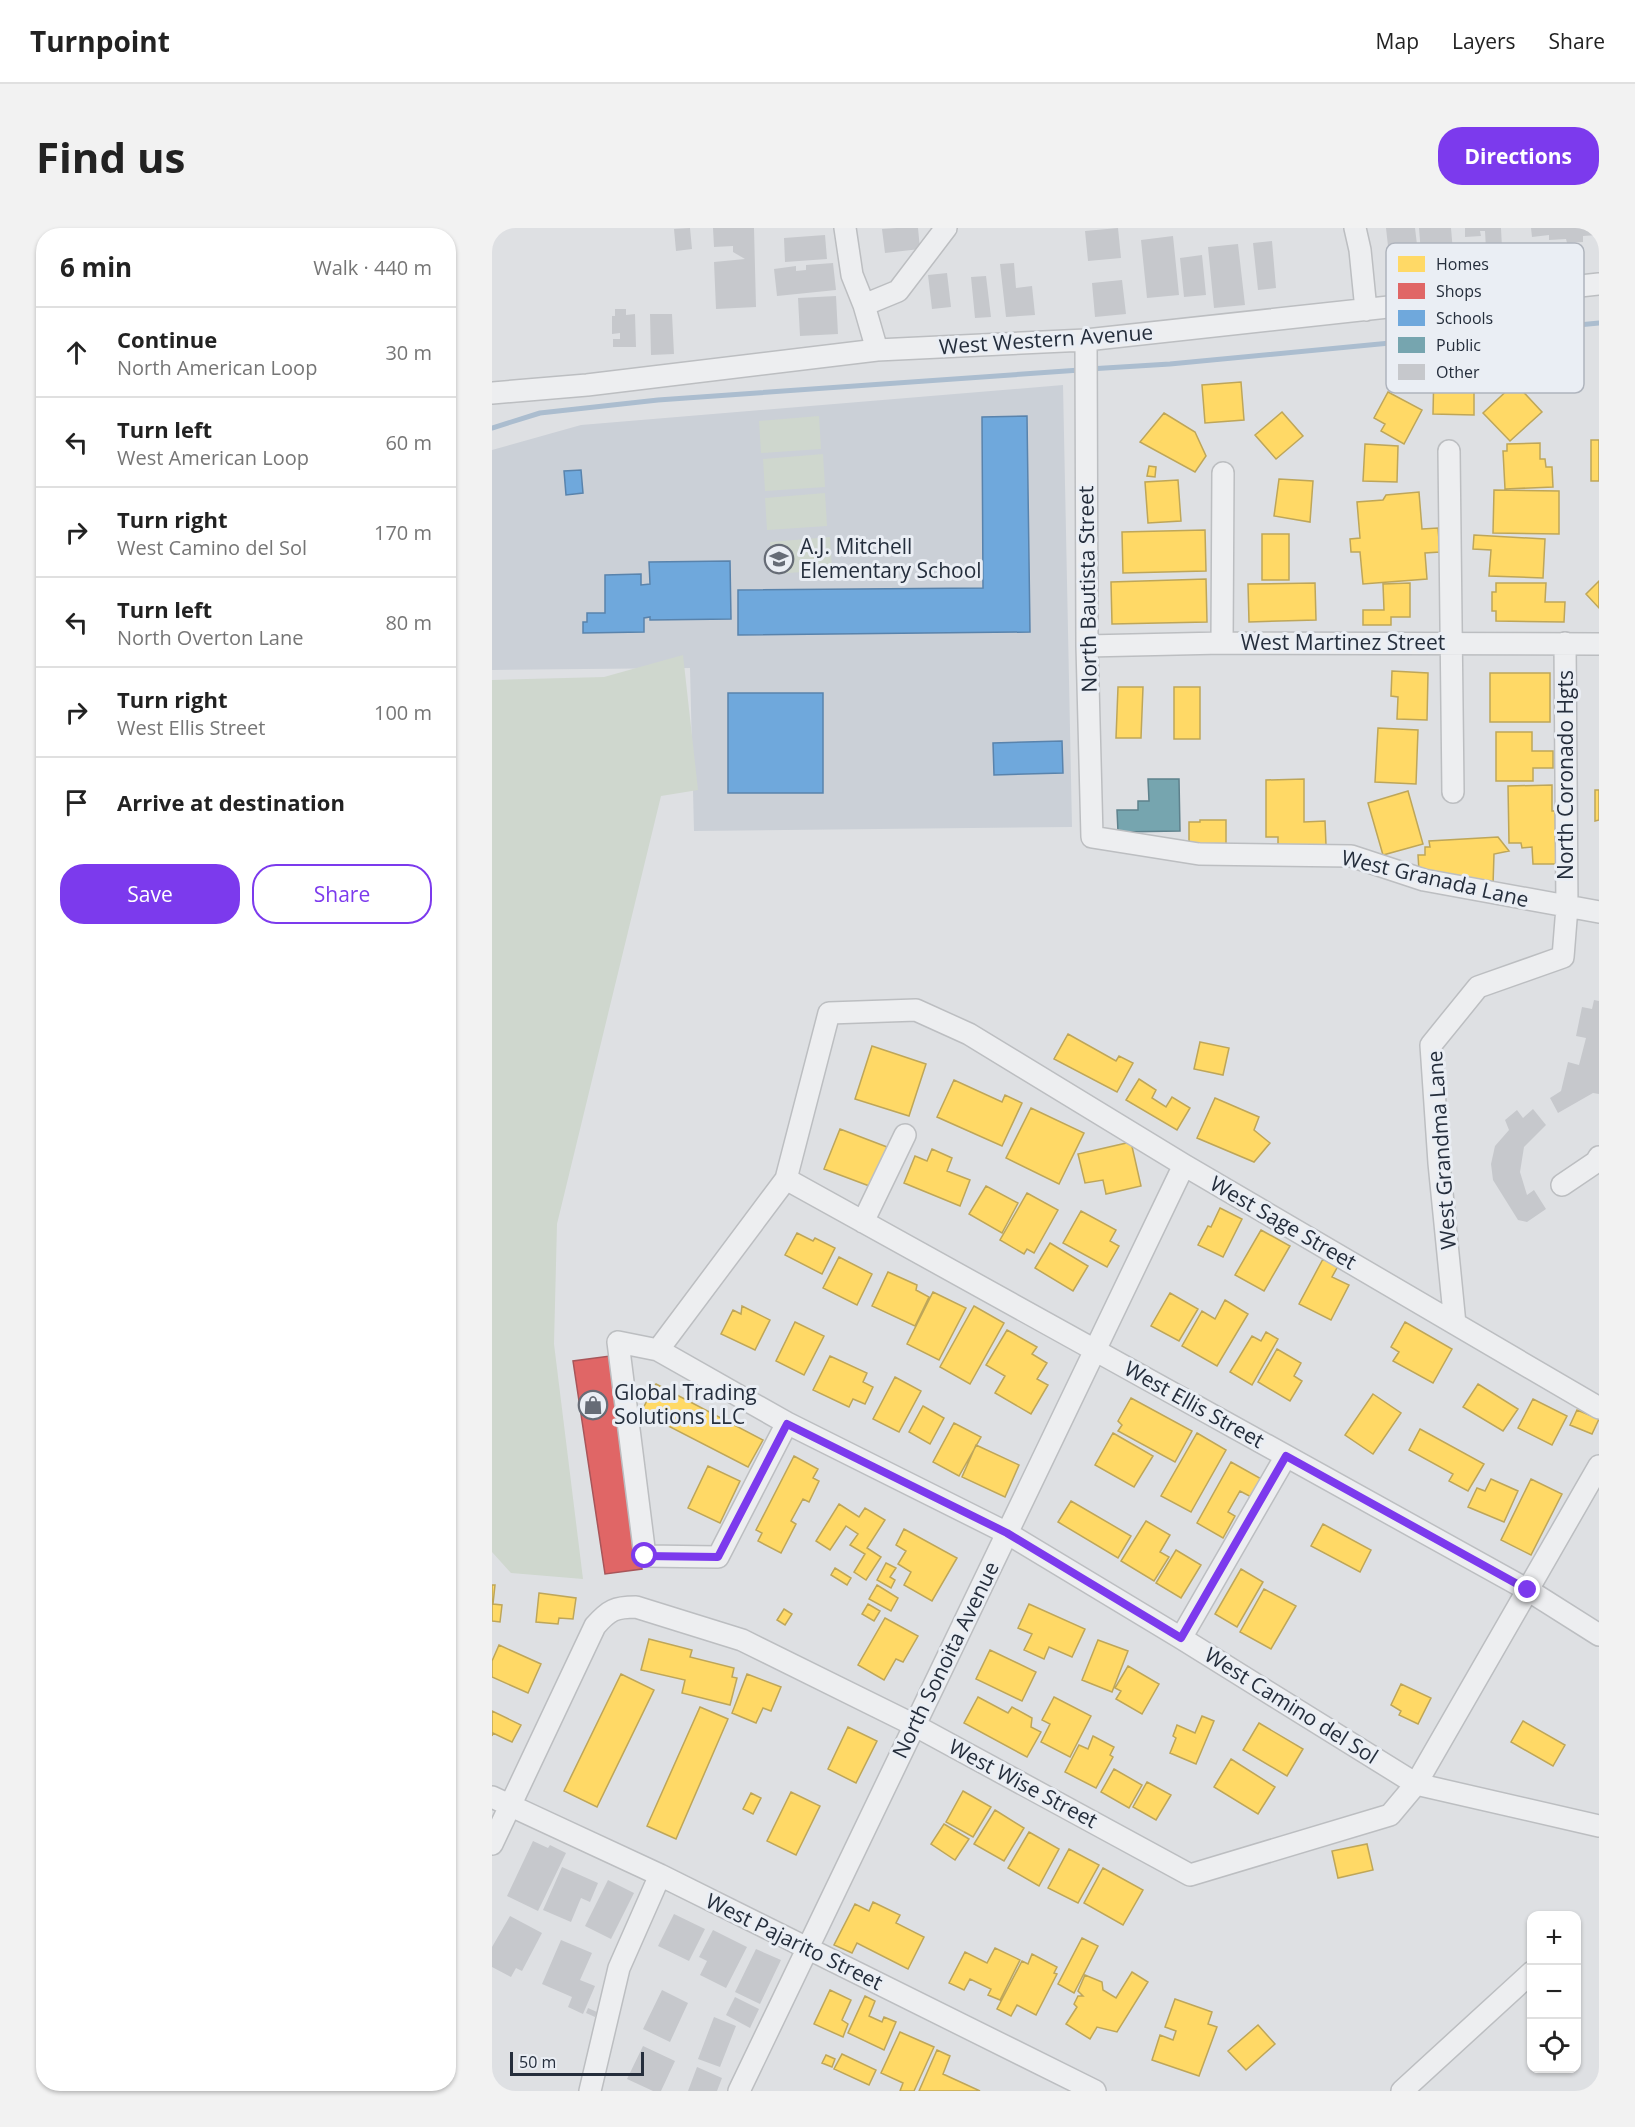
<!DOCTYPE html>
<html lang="en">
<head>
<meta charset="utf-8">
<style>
	:root { --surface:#fff; --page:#f2f2f2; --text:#222; --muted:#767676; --line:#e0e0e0; --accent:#7c3aed }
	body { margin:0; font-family:"Open Sans",sans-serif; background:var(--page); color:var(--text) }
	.controls { position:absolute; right:18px; bottom:18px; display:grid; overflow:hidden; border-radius:12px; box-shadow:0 2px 4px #0004 }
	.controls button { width:54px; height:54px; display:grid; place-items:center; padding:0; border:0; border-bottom:2px solid var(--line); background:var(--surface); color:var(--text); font:30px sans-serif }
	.scale { position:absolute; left:18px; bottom:15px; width:134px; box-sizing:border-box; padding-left:6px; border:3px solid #252e3c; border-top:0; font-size:16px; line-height:21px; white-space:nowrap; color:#252e3c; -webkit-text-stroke:4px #eaeef4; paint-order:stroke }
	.stop { position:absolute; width:18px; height:18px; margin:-14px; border:4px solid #7c3aed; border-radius:50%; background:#fff }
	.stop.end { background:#7c3aed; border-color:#fff; box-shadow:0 2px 6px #0008 }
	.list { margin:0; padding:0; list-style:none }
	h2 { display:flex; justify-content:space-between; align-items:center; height:78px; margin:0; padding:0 24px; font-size:26px }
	h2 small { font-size:20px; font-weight:400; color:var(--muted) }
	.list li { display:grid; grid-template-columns:39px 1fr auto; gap:18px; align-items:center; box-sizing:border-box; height:90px; padding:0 24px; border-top:2px solid var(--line) }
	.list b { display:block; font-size:22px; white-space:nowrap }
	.list p { margin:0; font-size:20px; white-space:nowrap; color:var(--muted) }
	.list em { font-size:20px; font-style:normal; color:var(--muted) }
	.actions { display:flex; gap:12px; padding:18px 24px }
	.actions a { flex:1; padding:14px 0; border:2px solid var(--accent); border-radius:24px; text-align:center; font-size:21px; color:var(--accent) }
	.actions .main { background:var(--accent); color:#fff }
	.icon { flex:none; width:33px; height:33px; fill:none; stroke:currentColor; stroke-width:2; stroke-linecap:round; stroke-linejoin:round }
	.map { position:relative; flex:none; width:1107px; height:1863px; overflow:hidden; border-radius:24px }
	header { display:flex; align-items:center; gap:36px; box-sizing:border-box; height:84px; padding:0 30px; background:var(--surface); border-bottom:2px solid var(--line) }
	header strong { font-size:28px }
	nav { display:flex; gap:33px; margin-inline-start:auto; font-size:21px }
	.intro { display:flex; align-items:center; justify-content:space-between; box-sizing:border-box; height:144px; padding:0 36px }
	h1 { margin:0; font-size:42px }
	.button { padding:15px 27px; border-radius:24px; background:var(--accent); color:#fff; font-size:21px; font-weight:700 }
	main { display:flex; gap:36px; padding:0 36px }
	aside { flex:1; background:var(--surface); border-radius:24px; box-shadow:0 2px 4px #0004 }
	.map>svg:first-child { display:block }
	.built { fill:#cbd0d7 }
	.green { fill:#cfd7ce }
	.homes { fill:#ffd966; stroke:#bea659; stroke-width:1.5 }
	.shops { fill:#e06666; stroke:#a85559; stroke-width:1.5 }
	.schools { fill:#6fa8dc; stroke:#5983ac; stroke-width:1.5 }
	.public { fill:#76a5af; stroke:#5e818c; stroke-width:1.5 }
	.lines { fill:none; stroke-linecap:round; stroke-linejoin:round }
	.stream { stroke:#abbdcf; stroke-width:5 }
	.building { fill:#c6c8cc }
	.minor-casing { stroke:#bcbec1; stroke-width:24 }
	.minor { stroke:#edeef0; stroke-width:21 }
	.route { stroke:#7c3aed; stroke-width:8 }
	.labels { text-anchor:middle; stroke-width:6; stroke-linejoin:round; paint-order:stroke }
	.street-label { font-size:21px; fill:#252e3c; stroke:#eaeef4 }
	.poi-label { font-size:21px; fill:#252e3c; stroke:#eaeef4; text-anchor:start }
	.key { fill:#eaeef4; stroke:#afb4bd; stroke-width:1.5 }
	.key-label { font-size:16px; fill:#252e3c }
</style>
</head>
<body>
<header>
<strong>Turnpoint</strong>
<nav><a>Map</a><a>Layers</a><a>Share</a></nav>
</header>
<div class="intro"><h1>Find us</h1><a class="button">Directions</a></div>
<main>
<aside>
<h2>6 min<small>Walk · 440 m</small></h2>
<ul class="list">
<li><svg class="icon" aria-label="ahead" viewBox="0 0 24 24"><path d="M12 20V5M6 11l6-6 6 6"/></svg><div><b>Continue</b><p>North American Loop</p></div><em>30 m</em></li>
<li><svg class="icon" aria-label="left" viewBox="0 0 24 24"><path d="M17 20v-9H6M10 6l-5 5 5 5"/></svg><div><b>Turn left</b><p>West American Loop</p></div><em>60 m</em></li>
<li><svg class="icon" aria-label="right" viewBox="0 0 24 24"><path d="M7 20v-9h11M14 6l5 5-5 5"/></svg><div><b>Turn right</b><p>West Camino del Sol</p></div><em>170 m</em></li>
<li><svg class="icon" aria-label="left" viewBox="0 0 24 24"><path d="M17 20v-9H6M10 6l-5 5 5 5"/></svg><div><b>Turn left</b><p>North Overton Lane</p></div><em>80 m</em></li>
<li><svg class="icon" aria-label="right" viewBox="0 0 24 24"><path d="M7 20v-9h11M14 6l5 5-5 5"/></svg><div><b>Turn right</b><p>West Ellis Street</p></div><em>100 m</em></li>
<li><svg class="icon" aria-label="arrive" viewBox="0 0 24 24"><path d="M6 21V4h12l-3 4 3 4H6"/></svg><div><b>Arrive at destination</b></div></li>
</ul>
<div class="actions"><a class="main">Save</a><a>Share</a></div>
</aside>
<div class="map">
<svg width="1107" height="1863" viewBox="0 0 1107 1863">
	<rect width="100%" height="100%" fill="#dee0e3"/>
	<path class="built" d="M571 157 580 599 202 603 198 440 0 442V222L89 197Z"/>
	<path class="green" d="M327 188 329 221 269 225 267 193Z
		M331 226 333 259 273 263 271 231Z
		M333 265 335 298 275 302 273 270Z
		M338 309 340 342 281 346 278 314Z
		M191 427 206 562 169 568 65 996 62 1116 91 1351 19 1345 0 1324V452L112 449Z"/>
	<path class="homes" d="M942 141 982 142V187L941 186Z
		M749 154 752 192 713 195 710 157Z
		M1023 155 1050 184 1018 213 991 185Z
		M896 164 930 182 912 216 889 203 893 196 882 190Z
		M790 184 811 208 784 231 763 207Z
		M672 185 703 204 714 228 703 244 648 214Z
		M1099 212H1107V253H1099Z
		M1048 215V231H1053L1054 239H1060L1061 259 1013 261 1011 223H1015V216Z
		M873 216 906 218 905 254 871 253Z
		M657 238 664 239 663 249 655 248Z
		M787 251 821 253 818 294 782 288Z
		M686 252 689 293 656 295 653 254Z
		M1002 262 1067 263V306L1001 305Z
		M927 264 930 301 946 300 948 324 933 325 935 351 871 356 868 324H859L858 311 868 310 865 274 891 272 894 267Z
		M713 302 714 343 631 345 630 304Z
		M770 306H797V352H770Z
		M982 307 1053 311 1051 350 997 348 999 322 981 321Z
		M714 351 715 394 620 396 619 354Z
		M1107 353V380L1094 366Z
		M823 355 824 392 757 394 756 356Z
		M918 355V389H899V397H871V382H892L891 356Z
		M1004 355H1054L1053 374H1073L1072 394 1004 393V383H1000V364H1004Z
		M900 443 936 445 935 492 905 491 906 469 899 468Z
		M998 445H1058V494H998Z
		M626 459H651L649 510H624Z
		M682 459H708V511H682Z
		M886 500 926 502 924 556 883 554Z
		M1004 504H1040V523H1061V540H1041V553H1004Z
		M812 551V594L833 593 834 617 786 618V609H774V552Z
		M1060 557V583H1063L1064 636H1041L1040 619 1030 620 1029 615H1017L1016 558Z
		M1103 562H1107V592L1103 593Z
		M916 563 931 616 891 627 876 575Z
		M708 592H734V618L697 617V594H708Z
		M1006 609 1017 623 1002 626 1001 657 927 643 926 627H933V619H938L937 613Z
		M576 806 624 833 627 828 641 835 625 864 562 831Z
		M708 814 737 820 731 847 702 841Z
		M380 818 434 836 417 888 363 871Z
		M647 851 664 862 660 870 674 879 680 869 698 880 685 902 634 872Z
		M462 852 510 874 513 867 530 875 510 918 445 889Z
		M723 870 767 889 762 902 778 915 762 934 705 910Z
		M539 880 592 905 567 956 514 930Z
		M348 901 395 919 380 959 332 941Z
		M639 914 649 958 614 966 611 952 593 955 586 926Z
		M440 921 460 930 455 943 478 952 468 978 412 955 423 928 435 933Z
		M494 958 526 975 510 1005 477 986Z
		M535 965 566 982 542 1025 535 1021 532 1026 508 1012Z
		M728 980 750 991 731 1029 706 1017 716 998 719 999Z
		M589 983 624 1002 618 1013 627 1018 615 1039 571 1015Z
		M769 1002 798 1018 772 1063 743 1047Z
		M305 1005 321 1013 323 1010 343 1020 330 1046 293 1027Z
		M558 1015 596 1038 581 1063 543 1040Z
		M347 1029 380 1046 365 1077 331 1060Z
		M831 1031 846 1038 840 1049 857 1057 839 1092 807 1076Z
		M396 1044 425 1057 424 1062 437 1069 423 1098 380 1078Z
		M441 1064 474 1080 447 1132 415 1116Z
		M678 1065 706 1081 687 1113 659 1098Z
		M733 1072 756 1086 725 1138 690 1118 710 1083 723 1091Z
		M250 1078 278 1092 263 1122 229 1106 241 1082 249 1086Z
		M482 1078 512 1095 478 1156 448 1139Z
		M303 1094 332 1108 312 1147 284 1133Z
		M913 1094 960 1121 941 1155 901 1133 907 1124 899 1119Z
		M515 1102 545 1119 540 1126 555 1135 545 1151 556 1157 539 1186 503 1165 513 1148 494 1137Z
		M774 1104 786 1111 760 1157 738 1144 760 1108 769 1113Z
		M785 1121 809 1135 802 1148 810 1153 798 1173 766 1154Z
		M338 1128 375 1145 371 1154 381 1159 373 1176 361 1171 357 1179 321 1162Z
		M403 1149 429 1163 407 1204 381 1191Z
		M164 1156 271 1212 256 1239 149 1184Z
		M986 1156 1026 1181 1011 1203 971 1179Z
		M881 1166 909 1185 881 1226 853 1207Z
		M639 1170 700 1203 683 1234 626 1203 630 1197 626 1193Z
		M1041 1171 1075 1188 1060 1217 1026 1200Z
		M431 1178 452 1190 438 1216 417 1204Z
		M1085 1182 1107 1191 1100 1206 1078 1197Z
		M462 1195 489 1209 467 1248 441 1234Z
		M928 1201 992 1236 976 1263 957 1253 961 1246 917 1222Z
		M621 1205 661 1228 642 1259 603 1237Z
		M705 1205 734 1222 699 1284 669 1268Z
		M484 1217 527 1237 513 1269 470 1249Z
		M302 1228 326 1241 321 1250 327 1253 317 1274 311 1271 299 1293 304 1296 289 1325 266 1313 270 1305 264 1302Z
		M739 1234 773 1253 763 1271 748 1263 736 1284 743 1288 731 1310 705 1295Z
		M216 1238 248 1253 228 1295 196 1280Z
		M999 1251 1026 1263 1012 1294 976 1279 985 1260 993 1263Z
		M1039 1251 1070 1266 1039 1327 1009 1312Z
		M579 1273 639 1308 626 1330 566 1294Z
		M347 1276 367 1289 373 1280 393 1292 375 1320 389 1329 374 1352 362 1344 373 1326 358 1317 366 1306 354 1298 338 1322 324 1313Z
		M654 1293 678 1307 668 1324 677 1329 662 1353 629 1333Z
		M831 1296 879 1322 868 1344 819 1318Z
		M412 1301 465 1330 440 1373 412 1357 419 1344 406 1336 414 1323 404 1317Z
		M684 1322 709 1337 689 1370 664 1355Z
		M394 1335 404 1340 398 1349 403 1352 399 1360 385 1352Z
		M343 1340 359 1350 355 1357 339 1347Z
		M749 1341 771 1354 745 1399 723 1386Z
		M0 1357H3L1 1376 10 1377 8 1394 0 1393Z
		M385 1357 406 1370 399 1383 377 1371Z
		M772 1361 804 1378 779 1421 748 1404Z
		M47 1365 84 1370 81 1391 67 1390 66 1396 44 1394Z
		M376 1376 388 1383 382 1393 370 1386Z
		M537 1376 593 1401 580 1429 557 1419 552 1431 532 1422 540 1406 526 1400Z
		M292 1381 300 1386 293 1397 285 1392Z
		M393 1390 426 1408 411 1434 404 1431 392 1452 366 1437Z
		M157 1411 200 1422 198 1429 242 1440 240 1449 245 1450 238 1477 190 1465 193 1452 149 1442Z
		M606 1412 636 1423 620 1464 590 1452Z
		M7 1417 49 1436 36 1465 0 1449V1433Z
		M498 1422 544 1444 530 1473 484 1451Z
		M636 1438 667 1456 650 1486 624 1471 629 1463 623 1460Z
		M129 1446 162 1462 105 1579 72 1563Z
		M255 1446 289 1459 279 1483 271 1480 264 1495 240 1485Z
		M909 1456 939 1470 926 1496 907 1487 909 1483 899 1477Z
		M486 1469 516 1485 520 1479 540 1490 539 1499 549 1504 535 1529 472 1495Z
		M562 1469 599 1488 578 1529 549 1514 558 1496 550 1492Z
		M208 1479 236 1491 184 1611 155 1598Z
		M0 1483 29 1497 20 1514 1 1505 0 1508Z
		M710 1488 722 1493 704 1536 678 1525 684 1510 681 1508 685 1497 703 1505Z
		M1031 1493 1073 1517 1061 1538 1019 1514Z
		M767 1495 811 1521 795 1548 751 1522Z
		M356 1499 385 1513 364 1555 336 1541Z
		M601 1508 622 1519 618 1527 621 1529 604 1560 573 1544 587 1517 596 1521Z
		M739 1531 783 1559 766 1586 722 1559Z
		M622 1541 650 1557 637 1580 609 1564Z
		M655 1554 679 1567 664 1592 641 1579Z
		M471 1563 499 1579 481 1609 454 1594Z
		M299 1564 328 1578 304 1627 275 1613Z
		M259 1565 269 1570 261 1586 251 1581Z
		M503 1582 532 1600 512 1633 482 1616Z
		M452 1596 477 1611 463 1632 439 1616Z
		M537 1604 567 1621 547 1658 516 1640Z
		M875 1616 881 1642 846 1650 840 1623Z
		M577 1621 607 1637 586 1675 556 1660Z
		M611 1640 651 1662 631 1697 592 1675Z
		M381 1674 408 1687 404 1695 432 1709 416 1741 365 1715 360 1725 342 1717 363 1676 377 1683Z
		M590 1710 606 1718 582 1765 566 1756Z
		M503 1720 528 1732 508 1772 496 1767 499 1761 478 1751 472 1762 457 1755 473 1724 495 1735Z
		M540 1726 565 1739 562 1745 565 1746 544 1787 525 1777 519 1788 505 1781 530 1733 536 1736Z
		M640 1744 656 1754 625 1804 605 1799 598 1811 574 1796 585 1779 582 1776 586 1768H591L586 1763 593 1747 610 1754 611 1762 624 1770Z
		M338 1762 359 1772 350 1792 356 1796 351 1809 322 1796Z
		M373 1768 383 1773 377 1788 390 1794 392 1789 404 1794 392 1822 356 1805Z
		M683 1771 720 1784 716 1796 725 1799 707 1848 660 1832 668 1807 681 1812 684 1803 673 1799Z
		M766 1797 783 1816 754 1842 736 1823Z
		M408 1804 442 1819 422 1863H408L411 1855 389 1845Z
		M445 1822 458 1828 451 1846 488 1863H427Z
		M350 1826 384 1842 377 1857 342 1841Z
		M334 1827 343 1831 340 1839 330 1835Z"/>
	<path class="shops" d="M118 1128 150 1341 113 1346 81 1133Z"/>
	<path class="schools" d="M535 188 538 404 246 407V362L491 360 490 189Z
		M89 242 91 265 74 267 72 243Z
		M238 333 239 391 158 392V389L152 390V404L91 405V394H95V385H113V347L149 346V357L158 356 157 334Z
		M236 465H331V565H236Z
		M570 513 571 545 502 547 501 515Z"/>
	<path class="public" d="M656 551H687L688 603 626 604 625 582H646V573H657Z"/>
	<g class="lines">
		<path class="stream" d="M597 141 678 136 1107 95
			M0 200 48 185 166 172 588 142"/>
	</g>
	<path class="building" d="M198 0 200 21 184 23 182 1Z
		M221 0H262L264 79 224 81 222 34 253 31 241 24V18L222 19Z
		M405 0H426L428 21 393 25 390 1Z
		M626 0 629 30 596 33 593 3Z
		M894 0H923L927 33 898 36Z
		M927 0H959L962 35 930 38Z
		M973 0H1009L1010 20 994 21 993 3H988L989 8 973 9Z
		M1039 0H1104L1105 7 1091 8V14L1075 15 1074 11 1057 12V7L1040 9Z
		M333 7 335 31 293 34 292 10Z
		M681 8 687 67 655 70 649 12Z
		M780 13 784 60 766 62 761 15Z
		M746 16 753 77 722 80 716 19Z
		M710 27 714 67 692 69 688 30Z
		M341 35 344 62 285 68 282 41 304 38V43L314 42V37Z
		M522 35 524 60 540 58 543 87 514 89 508 36Z
		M455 45 459 79 440 81 436 47Z
		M494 48 499 89 483 90 479 49Z
		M630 52 634 86 603 89 600 55Z
		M344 68 346 106 308 108 306 70Z
		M123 81H134V87L143 86 144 119H121V111H128V105L120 106V88H123Z
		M158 86H180L182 126 159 127Z
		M1102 772 1107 773V866L1101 865 1066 885 1058 870 1069 863 1076 834 1087 837 1094 810 1084 808 1090 779 1100 781Z
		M1041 881 1054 897 1032 919 1028 944 1035 967 1042 962 1054 981 1035 994 1026 992 1001 952 999 936 1003 918 1017 902 1013 892 1025 882 1031 890Z
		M41 1613 56 1620 58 1617 74 1625 46 1683 15 1668Z
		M70 1639 106 1655 98 1674 89 1670 79 1694 51 1682Z
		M116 1652 142 1665 119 1711 93 1698Z
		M182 1686 213 1701 197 1733 166 1718Z
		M18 1688 50 1705 30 1743 24 1740 19 1749 0 1739V1719Z
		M221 1702 255 1719 234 1760 208 1747 215 1733 207 1729Z
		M69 1712 100 1725 88 1752 103 1758 91 1786 76 1779 80 1769 50 1756Z
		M264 1721 289 1732 268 1776 243 1764Z
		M170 1762 196 1775 178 1814 151 1801Z
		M243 1769 267 1781 258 1800 234 1787Z
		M96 1780 105 1784 103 1789 94 1785Z
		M222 1789 244 1798 228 1839 206 1831Z
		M151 1818 183 1833 169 1863H161L135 1851Z
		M205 1839 230 1850 225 1863H196Z"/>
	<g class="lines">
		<g class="minor-casing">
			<path id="minor" d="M353 0 360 47 372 77 385 122
				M863 0 868 22 874 82
				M372 77 406 63 454 0
				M594 112 595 418 600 609 707 626 859 628 932 652 1107 684
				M0 165 95 157 385 122 594 112 1107 56
				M957 223 961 564
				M730 415 731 245
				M595 418 730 415 1107 416
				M294 951 1036 1362 1107 1407
				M1070 957 1104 934 1107 929
				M371 994 413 907
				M963 1096 947 935 939 817 986 759 1071 729 1075 679 1073 415
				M166 1122 294 951 337 785 424 782 477 806 692 937 1107 1180
				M295 1195 226 1329 153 1328 126 1114 166 1122 295 1195 515 1305 689 1410 924 1556 1107 1598
				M689 1410 794 1228
				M0 1569 168 1647 603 1863
				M0 1616 103 1398C117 1382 123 1379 144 1379L250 1412 422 1497 698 1647 898 1587 924 1556 1107 1238
				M98 1863 127 1740 168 1647
				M247 1863 692 937
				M910 1863 1040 1744"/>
		</g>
		<use href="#minor" class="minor"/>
	</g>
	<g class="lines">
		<path class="route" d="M153 1328 226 1329 295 1196 515 1305 689 1410 794 1228 1036 1362"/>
	</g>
	<defs>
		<g id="school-ring" transform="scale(1.5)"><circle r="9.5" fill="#eaeef4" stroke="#666c76" stroke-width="1.5"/><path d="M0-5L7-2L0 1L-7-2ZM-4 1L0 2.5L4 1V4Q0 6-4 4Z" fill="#666c76"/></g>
		<g id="shop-ring" transform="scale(1.5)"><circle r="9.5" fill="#eaeef4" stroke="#666c76" stroke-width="1.5"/><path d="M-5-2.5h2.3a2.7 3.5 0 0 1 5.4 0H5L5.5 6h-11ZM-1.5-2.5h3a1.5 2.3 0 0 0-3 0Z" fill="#666c76"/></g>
	</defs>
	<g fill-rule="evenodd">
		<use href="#school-ring" x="287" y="331"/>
		<use href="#shop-ring" x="101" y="1177"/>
	</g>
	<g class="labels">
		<g class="street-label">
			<text transform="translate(554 112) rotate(-4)" y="7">West Western Avenue</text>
			<text transform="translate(596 361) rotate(-91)" y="7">North Bautista Street</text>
			<text x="851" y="422">West Martinez Street</text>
			<text transform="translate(1074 547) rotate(-90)" y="7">North Coronado Hgts</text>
			<text transform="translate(943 651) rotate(13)" y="7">West Granada Lane</text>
			<text transform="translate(950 922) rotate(-94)" y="7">West Grandma Lane</text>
			<text transform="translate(791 995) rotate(30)" y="7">West Sage Street</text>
			<text transform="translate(702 1177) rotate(29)" y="7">West Ellis Street</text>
			<text transform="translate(454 1432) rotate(-64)" y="7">North Sonoita Avenue</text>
			<text transform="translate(799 1478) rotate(32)" y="7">West Camino del Sol</text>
			<text transform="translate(531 1556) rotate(28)" y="7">West Wise Street</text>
			<text transform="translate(302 1714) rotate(26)" y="7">West Pajarito Street</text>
		</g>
		<g class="poi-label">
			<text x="308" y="326">A.J. Mitchell<tspan x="308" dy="24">Elementary School</tspan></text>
			<text x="122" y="1172">Global Trading<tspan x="122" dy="24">Solutions LLC</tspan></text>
		</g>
	</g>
	<rect x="894" y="15" width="198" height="150" rx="9" class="key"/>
	<rect x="906" y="28" width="27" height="16" fill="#ffd966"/>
	<rect x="906" y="55" width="27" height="16" fill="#e06666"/>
	<rect x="906" y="82" width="27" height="16" fill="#6fa8dc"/>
	<rect x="906" y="109" width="27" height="16" fill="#76a5af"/>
	<rect x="906" y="136" width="27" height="16" fill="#c6c8cc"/>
	<g class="key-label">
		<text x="944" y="42">Homes</text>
		<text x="944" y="69">Shops</text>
		<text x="944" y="96">Schools</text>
		<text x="944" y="123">Public</text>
		<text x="944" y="150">Other</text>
	</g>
</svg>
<div class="controls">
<button>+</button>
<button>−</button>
<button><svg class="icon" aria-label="locate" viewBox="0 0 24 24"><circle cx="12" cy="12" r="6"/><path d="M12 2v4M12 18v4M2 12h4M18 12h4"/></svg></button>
</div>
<div class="scale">50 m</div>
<div class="stop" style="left:153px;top:1328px"></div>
<div class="stop end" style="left:1036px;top:1362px"></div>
</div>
</main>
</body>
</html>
